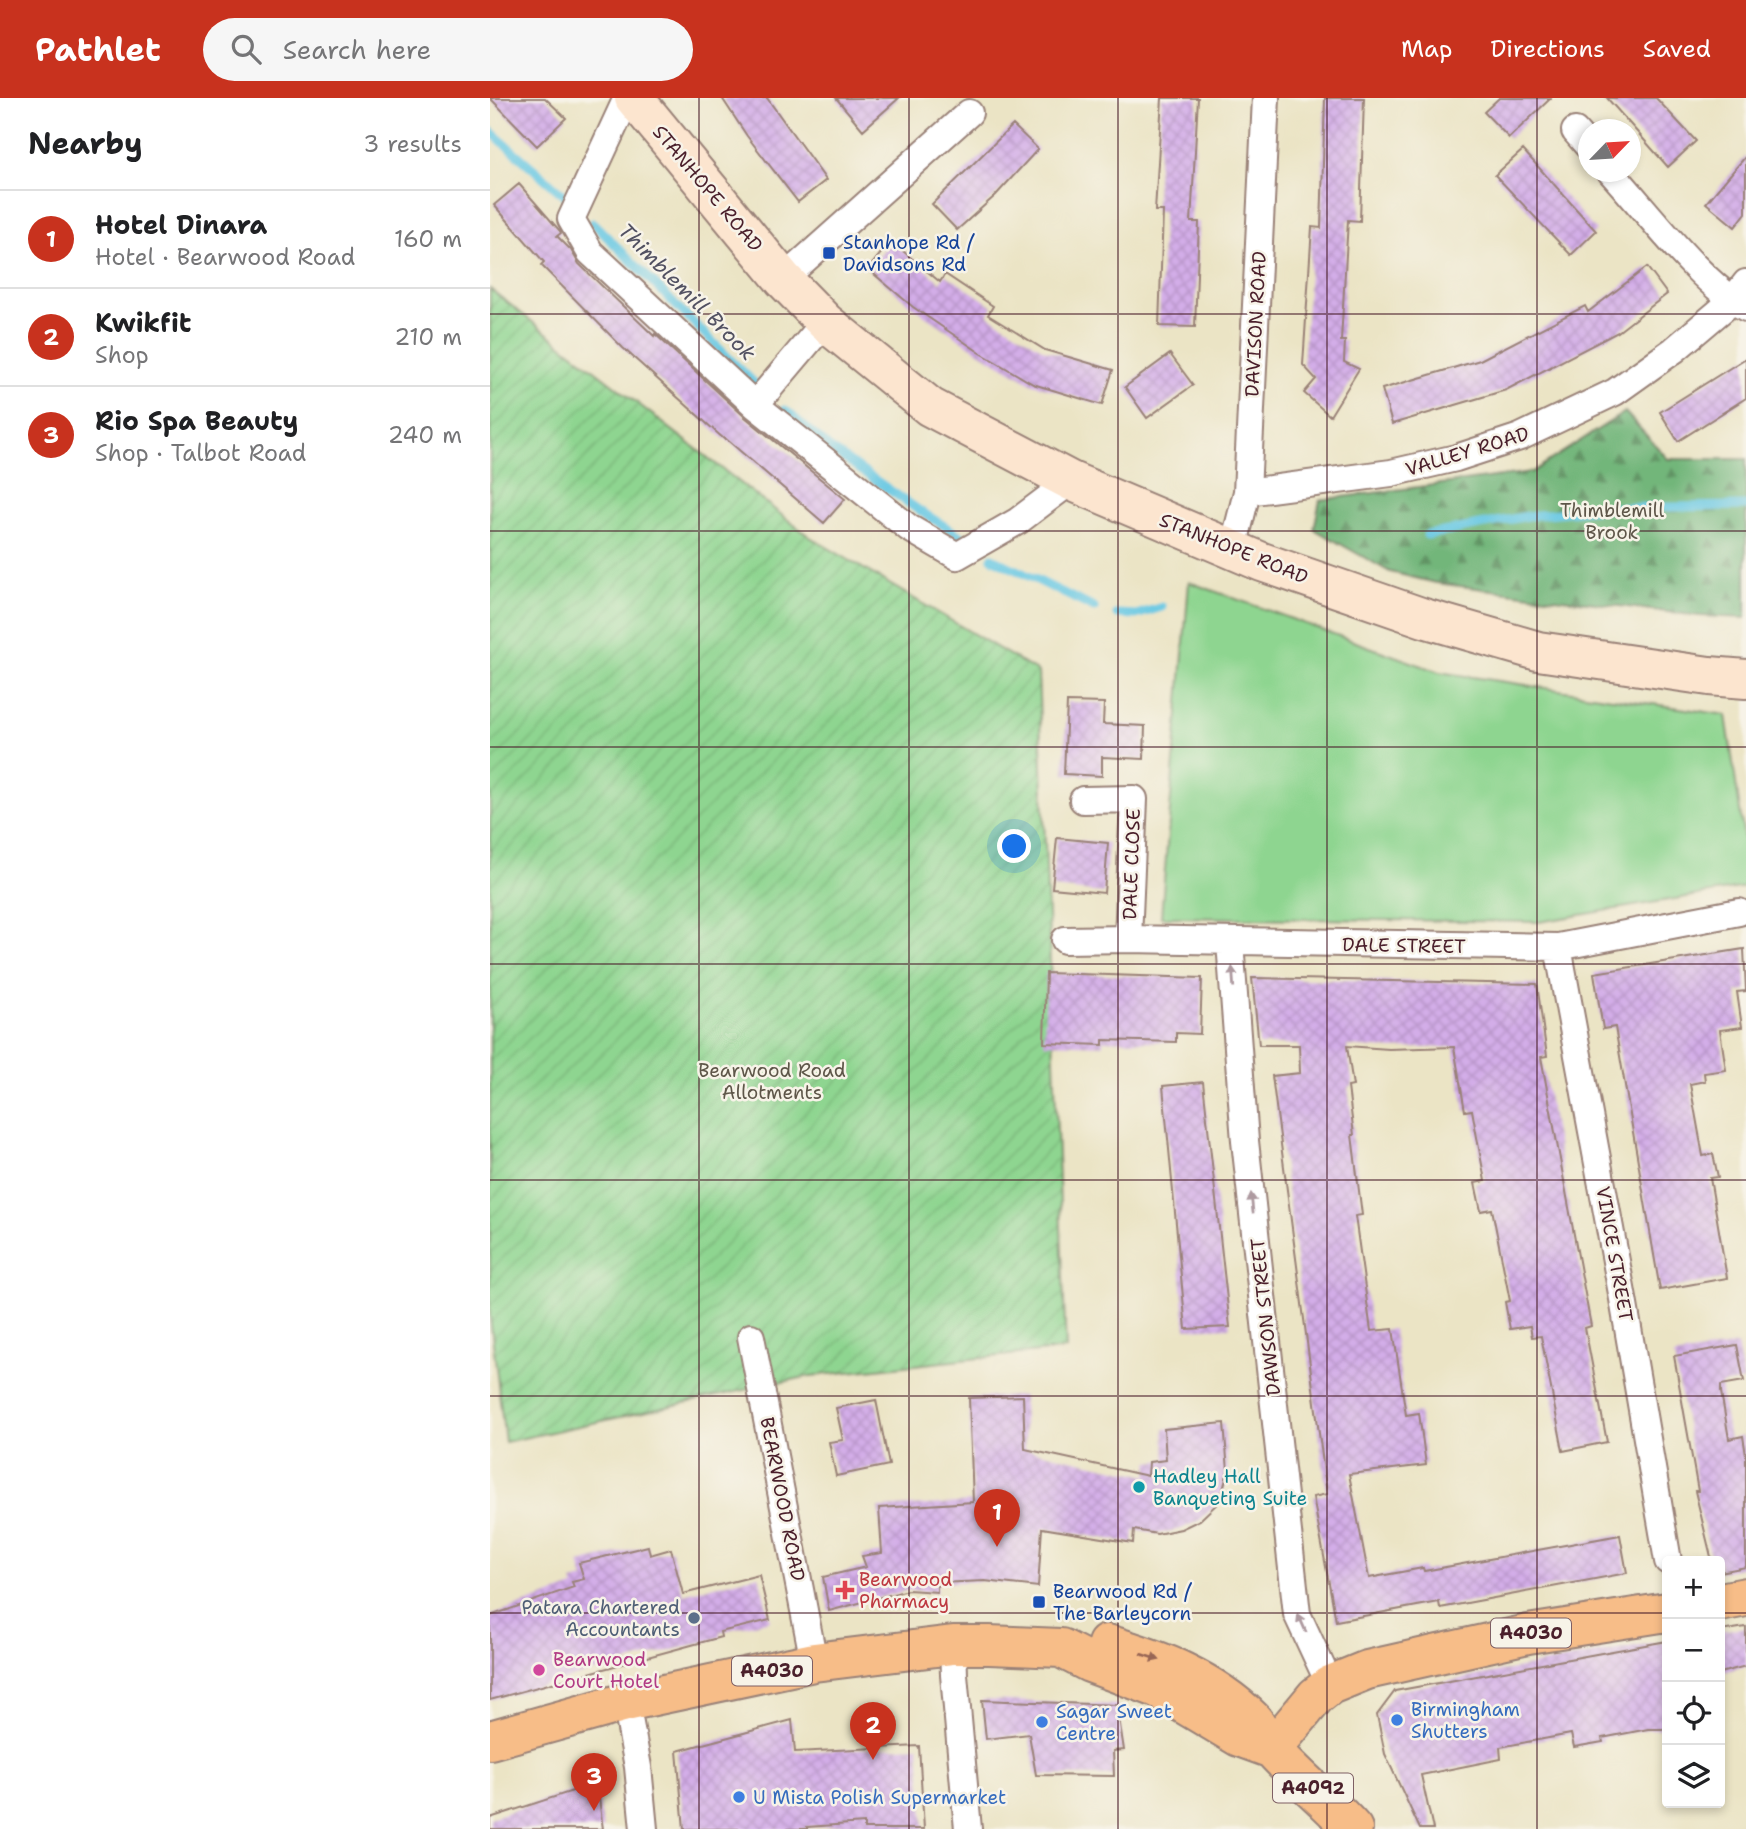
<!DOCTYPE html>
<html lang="en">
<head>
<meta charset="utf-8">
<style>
	:root { --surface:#fff; --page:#f6f6f6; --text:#202124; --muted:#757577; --line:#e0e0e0; --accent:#c8321e }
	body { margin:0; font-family:"Shantell Sans",sans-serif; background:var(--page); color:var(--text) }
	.controls { position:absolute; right:21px; bottom:21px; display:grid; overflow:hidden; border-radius:7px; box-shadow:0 4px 10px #0003 }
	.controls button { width:63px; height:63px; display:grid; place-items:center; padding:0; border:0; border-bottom:2px solid var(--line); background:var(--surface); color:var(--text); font:35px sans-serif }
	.compass { position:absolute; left:1088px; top:21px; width:63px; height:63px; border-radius:50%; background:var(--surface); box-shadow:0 4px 10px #0003; rotate:65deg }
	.you { position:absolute; left:525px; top:749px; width:24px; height:24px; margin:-18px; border:5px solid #fff; border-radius:50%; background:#1a73e8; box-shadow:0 0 0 10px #1a73e833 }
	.badge { display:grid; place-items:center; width:46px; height:46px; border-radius:50%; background:var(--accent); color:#fff; font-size:23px; font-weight:700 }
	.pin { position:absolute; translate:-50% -58px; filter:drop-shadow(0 2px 4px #0008) }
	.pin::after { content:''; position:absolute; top:37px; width:24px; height:21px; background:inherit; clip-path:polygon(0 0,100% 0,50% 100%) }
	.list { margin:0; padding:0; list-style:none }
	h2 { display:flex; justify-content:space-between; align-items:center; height:91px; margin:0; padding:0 28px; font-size:30px }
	h2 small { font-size:23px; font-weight:400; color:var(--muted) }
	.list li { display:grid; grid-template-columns:46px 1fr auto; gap:21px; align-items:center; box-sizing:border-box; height:98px; padding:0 28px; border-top:2px solid var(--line) }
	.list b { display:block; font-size:26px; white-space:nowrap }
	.list p { margin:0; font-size:23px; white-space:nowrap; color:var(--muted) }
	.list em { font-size:23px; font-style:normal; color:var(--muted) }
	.icon { flex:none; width:38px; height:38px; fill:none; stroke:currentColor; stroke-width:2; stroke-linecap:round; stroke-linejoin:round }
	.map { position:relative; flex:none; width:1256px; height:1731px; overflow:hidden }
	header { display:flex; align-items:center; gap:42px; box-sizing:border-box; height:98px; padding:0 35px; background:var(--accent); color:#fff }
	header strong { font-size:33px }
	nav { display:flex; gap:38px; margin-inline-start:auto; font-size:24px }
	.search { width:490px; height:63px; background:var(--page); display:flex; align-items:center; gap:18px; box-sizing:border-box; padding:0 24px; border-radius:38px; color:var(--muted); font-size:26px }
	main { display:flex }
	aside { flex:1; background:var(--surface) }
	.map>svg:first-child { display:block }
	.green { fill:#8ed590; stroke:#6c7a5e; stroke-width:2 }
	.forest { fill:url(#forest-firs); stroke:#5e6a52; stroke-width:2 }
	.garden { fill:url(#garden-furrows); stroke:#6c7a5e; stroke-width:2 }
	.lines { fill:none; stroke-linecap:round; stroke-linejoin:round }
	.stream { stroke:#65c7e3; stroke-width:9 }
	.building { fill:url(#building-cross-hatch) }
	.street-casing { stroke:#9a8278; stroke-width:30 }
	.secondary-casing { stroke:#9a8278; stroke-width:42 }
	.primary-casing { stroke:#9a8278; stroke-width:42 }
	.street { stroke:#fff; stroke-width:26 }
	.secondary { stroke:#fce5cf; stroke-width:38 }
	.primary { stroke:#f7bd88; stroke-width:38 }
	.oneway { fill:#ae9aa0 }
	.oneway2 { fill:#986655 }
	.grid { fill:none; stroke:#4a1f2b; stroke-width:2; stroke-opacity:0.55 }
	.transit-dot { fill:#1a4fb4; stroke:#f7f3e8; stroke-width:2.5 }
	.culture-dot { fill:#0f9aa8; stroke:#f7f3e8; stroke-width:2.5 }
	.health-dot { fill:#e0444e; stroke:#f7f3e8; stroke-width:2.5 }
	.service-dot { fill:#5c6f8a; stroke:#f7f3e8; stroke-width:2.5 }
	.hotel-dot { fill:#d1479c; stroke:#f7f3e8; stroke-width:2.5 }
	.shop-dot { fill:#3f7fe0; stroke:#f7f3e8; stroke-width:2.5 }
	.labels { text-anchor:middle; stroke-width:5; stroke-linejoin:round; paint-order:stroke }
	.shield { fill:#f7f3e8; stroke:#7e5f64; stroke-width:2 }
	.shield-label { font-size:18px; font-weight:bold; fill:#4a1f2b }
	.street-label { font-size:19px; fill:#4a1f2b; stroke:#f7f3e8 }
	.transit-label { font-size:19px; fill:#164399; stroke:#f7f3e8; text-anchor:start }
	.park-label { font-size:19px; fill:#5e5649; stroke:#f7f3e8 }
	.culture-label { font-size:19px; fill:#0d838f; stroke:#f7f3e8; text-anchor:start }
	.health-label { font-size:19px; fill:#be3a42; stroke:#f7f3e8; text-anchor:start }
	.service-label { font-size:19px; fill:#4e5e75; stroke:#f7f3e8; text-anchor:end }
	.hotel-label { font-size:19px; fill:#b23c85; stroke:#f7f3e8; text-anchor:start }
	.shop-label { font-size:19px; fill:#366cbe; stroke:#f7f3e8; text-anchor:start }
	.water-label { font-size:21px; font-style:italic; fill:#525162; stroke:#f7f3e8 }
</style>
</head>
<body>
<header>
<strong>Pathlet</strong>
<div class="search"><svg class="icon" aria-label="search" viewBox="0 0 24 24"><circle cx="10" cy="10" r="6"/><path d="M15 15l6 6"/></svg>Search here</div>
<nav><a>Map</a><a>Directions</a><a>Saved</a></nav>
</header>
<main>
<aside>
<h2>Nearby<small>3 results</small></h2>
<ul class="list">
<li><span class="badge">1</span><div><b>Hotel Dinara</b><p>Hotel · Bearwood Road</p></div><em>160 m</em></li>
<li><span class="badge">2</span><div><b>Kwikfit</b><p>Shop</p></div><em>210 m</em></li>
<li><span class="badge">3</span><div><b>Rio Spa Beauty</b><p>Shop · Talbot Road</p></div><em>240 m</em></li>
</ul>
</aside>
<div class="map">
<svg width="1256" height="1731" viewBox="0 0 1256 1731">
	<defs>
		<pattern id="forest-firs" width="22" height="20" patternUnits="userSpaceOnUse" patternTransform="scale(1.75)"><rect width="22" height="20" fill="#72b67a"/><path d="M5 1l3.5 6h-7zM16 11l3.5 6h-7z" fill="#609364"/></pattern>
		<pattern id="garden-furrows" width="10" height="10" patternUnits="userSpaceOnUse" patternTransform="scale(1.75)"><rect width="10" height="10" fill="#8ed590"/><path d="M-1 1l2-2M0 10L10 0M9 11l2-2" fill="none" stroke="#7cb67c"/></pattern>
		<pattern id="building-cross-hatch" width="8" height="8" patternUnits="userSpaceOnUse" patternTransform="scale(1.75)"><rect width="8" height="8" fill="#d3ade8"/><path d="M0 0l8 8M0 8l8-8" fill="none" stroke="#b794c7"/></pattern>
	</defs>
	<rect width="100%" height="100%" fill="#f7f3e8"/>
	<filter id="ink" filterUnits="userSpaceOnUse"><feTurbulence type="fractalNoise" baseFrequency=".0143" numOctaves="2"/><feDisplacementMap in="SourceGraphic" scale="14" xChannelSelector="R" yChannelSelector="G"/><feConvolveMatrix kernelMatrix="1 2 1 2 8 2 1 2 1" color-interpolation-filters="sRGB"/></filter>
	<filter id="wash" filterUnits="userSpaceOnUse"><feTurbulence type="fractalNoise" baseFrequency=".00686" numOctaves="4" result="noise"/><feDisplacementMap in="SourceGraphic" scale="28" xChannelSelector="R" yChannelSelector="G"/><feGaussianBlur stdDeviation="1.57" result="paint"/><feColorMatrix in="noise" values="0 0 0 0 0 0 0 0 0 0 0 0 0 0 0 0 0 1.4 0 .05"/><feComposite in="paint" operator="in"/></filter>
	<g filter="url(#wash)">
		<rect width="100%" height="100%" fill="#ebe4c5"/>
		<path class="green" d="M699 484 949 574 1236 617 1256 754V789L1049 824 671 819Z"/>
		<path class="forest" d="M1135 314 1178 361H1256V520L1209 518 946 485 900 474 824 431 830 402 1042 374Z"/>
		<path class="garden" d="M0 191 320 439 548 574 576 1251 320 1278 15 1344 0 1219Z"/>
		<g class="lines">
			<path class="stream" d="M0 33 76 99
				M103 125 266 287
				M295 312 339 350 427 411 474 440
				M937 437 1038 418 1118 410 1256 408
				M502 460 604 510
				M627 516 646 517 672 509"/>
		</g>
		<g id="blocks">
			<path class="building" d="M0 0H55L76 20 47 48Z
				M232 0H277L336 82 308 104 257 38Z
				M346 0H409L373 32Z
				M672 0H708L701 124H709L705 229 669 228 673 113H665Z
				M835 0H874L870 123 858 122 851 243H855L854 264 869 271 840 318 814 295 826 281 813 267 822 129 831 130Z
				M1009 0H1061L1019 40 994 14Z
				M1117 0H1166L1206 43 1178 69Z
				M523 27 548 51 506 97 467 132 442 106Z
				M1033 52 1106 133 1081 157 1005 77Z
				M1256 58V115L1245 129 1216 105Z
				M29 86 70 133 71 135 67 138 81 152 89 166 164 238 165 236 255 319 355 401 334 425 235 340 234 341 133 250 51 167 54 164 4 107Z
				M401 143 450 184 455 176 503 208 498 217 555 252 623 272 612 307 543 286 489 254 423 209 378 171Z
				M1157 169 1177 196 1128 234 1016 292 902 326 892 291 990 262 1095 208 1098 214Z
				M680 256 703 287 657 320 635 289Z
				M1256 260V300L1188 343 1170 314Z
				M577 604 614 605 613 626 655 628 654 661 612 659V678L574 676Z
				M567 740 618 745 614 795 562 790Z
				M1254 851 1256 893 1247 894 1252 929 1230 932 1236 972 1214 975 1215 983 1200 986 1213 1058 1223 1056 1228 1079 1220 1080 1237 1180 1170 1192 1125 929 1113 931 1104 875Z
				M556 875 712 880 710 936 686 935V944L613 942V947L554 945Z
				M762 880 1047 886 1057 958 1051 959 1101 1228 1095 1230 1117 1344 1073 1353 1051 1238 1042 1239 1040 1228 1020 1231 1015 1204 1020 1203 1002 1111 991 1113 985 1085 995 1083 982 1012 975 1013 964 949 899 951 857 948 863 988 858 989 864 1037H862L872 1117 865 1118 881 1233 903 1231 916 1317 929 1315 936 1367 859 1376 879 1480 933 1470 934 1473 1130 1437 1137 1475 950 1510 949 1504 846 1523 823 1399 837 1396 782 978 810 975 809 947H769Z
				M713 984 740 1229 696 1231 673 988Z
				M1247 1247 1254 1283 1231 1287V1294L1239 1341 1253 1338 1256 1357V1469L1230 1474V1463H1222L1205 1393H1208L1184 1258Z
				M533 1298 535 1351 658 1378 659 1364 676 1362 674 1331 734 1325 738 1373 730 1403 710 1422 691 1431 667 1436 644 1432 643 1445 552 1430 548 1489 495 1483 447 1485V1494L418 1492 339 1513 333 1479 376 1469 372 1458 392 1455 389 1410 483 1404 479 1300Z
				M386 1302 399 1367 346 1378 339 1344 353 1342 346 1310Z
				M158 1448 160 1457 181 1451 193 1496 269 1477 280 1522 230 1534 231 1539 0 1602V1518L84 1489 82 1484 94 1481 89 1465Z
				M1256 1529V1568L1230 1575V1533Z
				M1177 1543V1631H1158L1112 1640 1113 1644 1084 1649 1081 1636 1010 1649 1011 1661 931 1677 943 1731H930L895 1656 887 1617 905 1593Z
				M492 1602 627 1607 634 1652 623 1653 624 1678 546 1677 539 1636 496 1641Z
				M302 1622 305 1654 429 1648 434 1731H374V1725L317 1729V1731H194L187 1653Z
				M107 1685 113 1731H0V1720Z"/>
		</g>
	</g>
	<g filter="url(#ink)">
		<use href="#blocks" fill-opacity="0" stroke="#9a8278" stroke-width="2"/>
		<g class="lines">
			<g class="street-casing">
				<path id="street" d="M137 0 81 121 100 154 265 307 419 430 467 458 528 423 581 383
					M1085 33 1098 48
					M1121 74C1156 112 1212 187 1256 210
					M293 181 479 15
					M265 307 335 224
					M757 394 901 375 966 360 1030 339 1125 294 1184 252 1242 203 1256 185
					M743 450 757 394 776 0
					M593 702 644 701 638 841
					M575 842 638 841 1068 849 1249 814
					M740 844 755 1043 807 1516 840 1587
					M1068 849 1133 1201 1178 1463
					M261 1239 324 1564
					M463 1547 464 1577 478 1731
					M136 1604 148 1669 154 1731"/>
			</g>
			<g class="secondary-casing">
				<path id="secondary" d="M144 0 293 181 335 224 440 309 581 383 772 464 934 520 1048 553 1219 578 1256 581"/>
			</g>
			<g class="primary-casing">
				<path id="primary" d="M1230 1504 1256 1499
					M617 1546C671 1562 721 1581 762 1621 771 1630 775 1643 783 1652 808 1680 838 1703 863 1731
					M0 1642 136 1604 324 1564 463 1547H499L571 1550 600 1565 667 1590 749 1639 782 1651
					M782 1651 826 1598 840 1587 877 1572 1038 1536 1177 1514"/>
			</g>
			<use href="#street" class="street"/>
			<use href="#secondary" class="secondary"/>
			<use href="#primary" class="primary"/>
		</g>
		<defs><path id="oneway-solid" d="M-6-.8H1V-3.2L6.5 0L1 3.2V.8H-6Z" transform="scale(1.75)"/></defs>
		<g class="oneway">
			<use href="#oneway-solid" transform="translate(743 879) rotate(-94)"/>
			<use href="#oneway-solid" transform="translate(762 1105) rotate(-96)"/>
			<use href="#oneway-solid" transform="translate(812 1525) rotate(-114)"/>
		</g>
		<use class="oneway2" href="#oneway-solid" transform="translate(660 1559) rotate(18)"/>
	</g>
	<path class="grid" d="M209 0V1731M419 0V1731M628 0V1731M837 0V1731M1047 0V1731M0 216H1256M0 433H1256M0 649H1256M0 866H1256M0 1082H1256M0 1298H1256M0 1515H1177M1230 1515H1256"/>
	<g class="transit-dot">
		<rect x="332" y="148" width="14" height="14" rx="3.5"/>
		<rect x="542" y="1497" width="14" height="14" rx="3.5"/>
	</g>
	<circle class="culture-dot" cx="649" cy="1389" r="7"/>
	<path class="health-dot" d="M351.5 1481.5h7v7h7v7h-7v7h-7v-7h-7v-7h7z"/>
	<circle class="service-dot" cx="204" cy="1520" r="7"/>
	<circle class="hotel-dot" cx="49" cy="1572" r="7"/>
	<g class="shop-dot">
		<circle cx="907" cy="1622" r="7"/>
		<circle cx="552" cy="1624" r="7"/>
		<circle cx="249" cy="1699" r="7"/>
	</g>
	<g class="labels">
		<g class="shield">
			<rect x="1001" y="1520.5" width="80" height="29" rx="5"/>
			<rect x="242" y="1558.5" width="80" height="29" rx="5"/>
			<rect x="783" y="1675.5" width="80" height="29" rx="5"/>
		</g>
		<g class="shield-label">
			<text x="1041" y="1541">A4030</text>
			<text x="282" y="1579">A4030</text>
			<text x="823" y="1696">A4092</text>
		</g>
		<g class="street-label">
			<text transform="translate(218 90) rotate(50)" y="7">STANHOPE ROAD</text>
			<text transform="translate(765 226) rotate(-87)" y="7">DAVISON ROAD</text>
			<text transform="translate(977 353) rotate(-17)" y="7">VALLEY ROAD</text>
			<text transform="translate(744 450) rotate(22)" y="7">STANHOPE ROAD</text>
			<text transform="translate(641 766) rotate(-88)" y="7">DALE CLOSE</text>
			<text transform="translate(914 847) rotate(1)" y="7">DALE STREET</text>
			<text transform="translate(1125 1156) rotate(80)" y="7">VINCE STREET</text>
			<text transform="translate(775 1219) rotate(-96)" y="7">DAWSON STREET</text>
			<text transform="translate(293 1401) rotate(79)" y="7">BEARWOOD ROAD</text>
		</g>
		<g class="transit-label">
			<text x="353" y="151">Stanhope Rd /<tspan x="353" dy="22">Davidsons Rd</tspan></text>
			<text x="563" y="1500">Bearwood Rd /<tspan x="563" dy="22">The Barleycorn</tspan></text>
		</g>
		<g class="park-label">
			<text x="1122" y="419">Thimblemill<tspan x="1122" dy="22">Brook</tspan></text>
			<text x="282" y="979">Bearwood Road<tspan x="282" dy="22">Allotments</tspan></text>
		</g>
		<g class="culture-label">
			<text x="663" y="1385">Hadley Hall<tspan x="663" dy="22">Banqueting Suite</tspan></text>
		</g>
		<g class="health-label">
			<text x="369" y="1488">Bearwood<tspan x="369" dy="22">Pharmacy</tspan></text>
		</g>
		<g class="service-label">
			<text x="190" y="1516">Patara Chartered<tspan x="190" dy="22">Accountants</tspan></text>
		</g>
		<g class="hotel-label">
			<text x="63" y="1568">Bearwood<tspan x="63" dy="22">Court Hotel</tspan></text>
		</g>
		<g class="shop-label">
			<text x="921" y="1618">Birmingham<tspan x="921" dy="22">Shutters</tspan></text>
			<text x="566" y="1620">Sagar Sweet<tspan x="566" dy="22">Centre</tspan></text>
			<text x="263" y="1706">U Mista Polish Supermarket</text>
		</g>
		<g class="water-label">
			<text transform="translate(197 194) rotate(45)" y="7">Thimblemill Brook</text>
		</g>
	</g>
</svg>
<div class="controls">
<button>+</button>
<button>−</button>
<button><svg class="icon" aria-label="locate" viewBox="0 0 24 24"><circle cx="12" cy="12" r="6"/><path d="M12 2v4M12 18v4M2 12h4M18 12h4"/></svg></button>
<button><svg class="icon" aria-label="layers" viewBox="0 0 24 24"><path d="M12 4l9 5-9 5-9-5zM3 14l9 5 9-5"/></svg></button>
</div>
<svg class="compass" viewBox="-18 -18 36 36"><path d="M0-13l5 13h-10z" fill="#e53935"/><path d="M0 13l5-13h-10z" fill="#757577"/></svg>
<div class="you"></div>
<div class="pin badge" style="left:507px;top:1449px">1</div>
<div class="pin badge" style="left:383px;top:1662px">2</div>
<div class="pin badge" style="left:104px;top:1713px">3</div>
</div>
</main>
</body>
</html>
